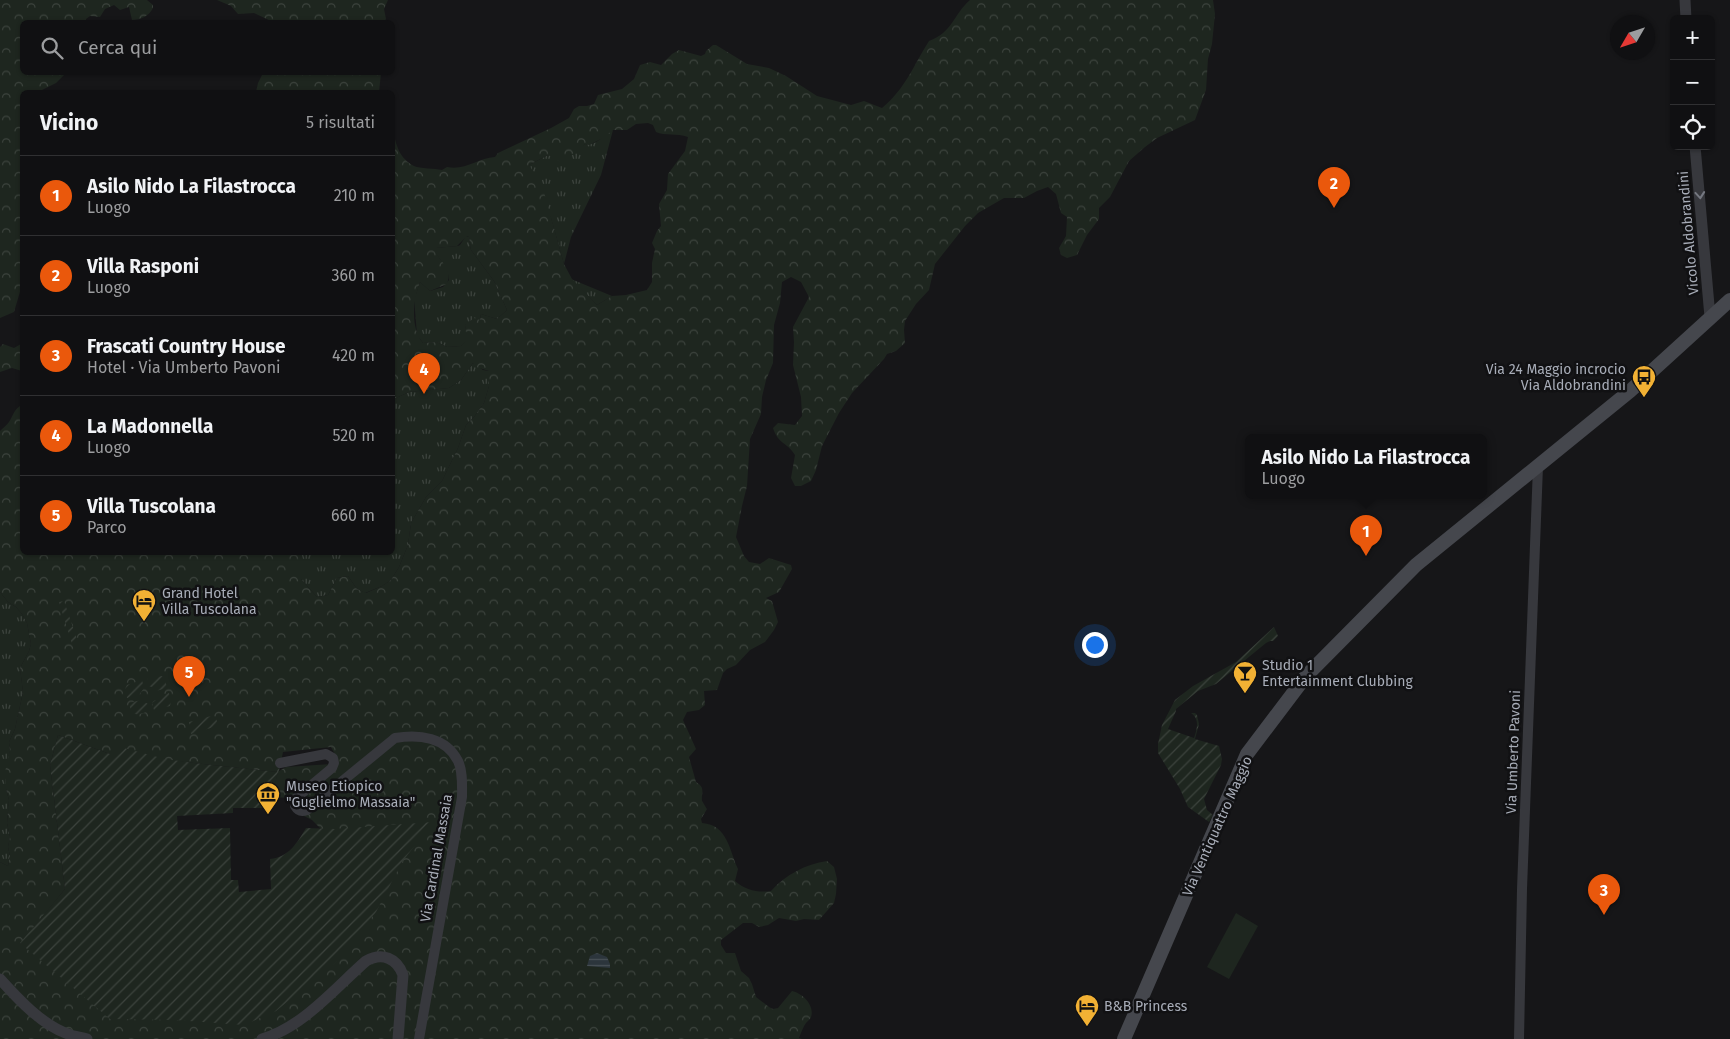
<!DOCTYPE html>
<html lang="it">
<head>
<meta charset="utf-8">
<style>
	:root { --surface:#101012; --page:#1e1e20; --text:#f1f3f6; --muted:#9c9d9f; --line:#303032; --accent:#ea580c }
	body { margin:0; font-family:"Fira Sans",sans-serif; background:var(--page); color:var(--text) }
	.controls { position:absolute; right:15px; top:15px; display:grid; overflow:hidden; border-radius:8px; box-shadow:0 1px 4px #0004 }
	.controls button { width:45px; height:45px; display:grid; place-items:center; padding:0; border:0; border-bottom:1px solid var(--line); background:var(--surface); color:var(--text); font:25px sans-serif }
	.compass { position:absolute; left:1610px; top:15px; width:45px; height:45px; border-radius:50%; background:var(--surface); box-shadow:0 1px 4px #0004; rotate:231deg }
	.you { position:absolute; left:1094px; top:644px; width:18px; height:18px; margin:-12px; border:4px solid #fff; border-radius:50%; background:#1a73e8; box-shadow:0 0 0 8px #1a73e833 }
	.badge { display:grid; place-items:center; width:32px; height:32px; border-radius:50%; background:var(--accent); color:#fff; font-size:16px; font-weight:700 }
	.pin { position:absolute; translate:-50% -41px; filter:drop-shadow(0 1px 2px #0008) }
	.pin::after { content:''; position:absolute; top:26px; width:18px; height:15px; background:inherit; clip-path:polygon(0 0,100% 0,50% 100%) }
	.popup { position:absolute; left:1245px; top:434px; width:242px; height:65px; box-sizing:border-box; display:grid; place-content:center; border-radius:8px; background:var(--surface); filter:drop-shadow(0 1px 4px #0005); font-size:16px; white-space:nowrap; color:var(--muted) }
	.popup b { font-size:19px; color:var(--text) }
	.popup::after { content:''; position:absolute; left:50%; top:100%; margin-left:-10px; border:10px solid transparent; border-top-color:var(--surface) }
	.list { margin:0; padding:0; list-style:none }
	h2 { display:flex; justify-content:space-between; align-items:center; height:65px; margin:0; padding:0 20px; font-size:21px }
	h2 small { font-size:16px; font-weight:400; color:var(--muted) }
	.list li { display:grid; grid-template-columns:32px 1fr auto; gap:15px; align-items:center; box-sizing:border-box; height:80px; padding:0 20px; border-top:1px solid var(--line) }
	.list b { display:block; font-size:19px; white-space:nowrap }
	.list p { margin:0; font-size:16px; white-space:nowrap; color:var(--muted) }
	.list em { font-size:16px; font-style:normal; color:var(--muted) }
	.icon { flex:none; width:28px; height:28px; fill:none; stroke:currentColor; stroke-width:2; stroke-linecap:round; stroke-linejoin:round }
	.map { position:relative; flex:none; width:1730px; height:1039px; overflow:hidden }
	.search { position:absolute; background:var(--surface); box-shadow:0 1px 4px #0004; left:20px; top:20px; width:375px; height:55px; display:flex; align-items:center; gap:12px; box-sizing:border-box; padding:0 18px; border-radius:8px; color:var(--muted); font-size:19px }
	.panel { position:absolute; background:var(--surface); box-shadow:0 1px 4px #0004; left:20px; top:90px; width:375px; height:465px; border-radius:8px }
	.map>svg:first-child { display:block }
	.grass { fill:url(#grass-tufts) }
	.forest { fill:url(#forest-crowns); fill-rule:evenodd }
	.garden { fill:url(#garden-furrows) }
	.pitch { fill:#1e261f }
	.water { fill:url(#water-rules) }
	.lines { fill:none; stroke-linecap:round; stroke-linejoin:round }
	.minor { stroke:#37383d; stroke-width:10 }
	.tertiary { stroke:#37383d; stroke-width:11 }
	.secondary { stroke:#45474d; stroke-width:14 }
	.oneway { stroke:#757881 }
	.labels { text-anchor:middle; stroke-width:5; stroke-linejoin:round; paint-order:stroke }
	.street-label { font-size:14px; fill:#a8adb8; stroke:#111113 }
	.poi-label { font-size:14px; fill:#a8adb8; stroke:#111113; text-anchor:start }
</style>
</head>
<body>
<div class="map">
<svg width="1730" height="1039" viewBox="0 0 1730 1039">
	<defs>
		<pattern id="grass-tufts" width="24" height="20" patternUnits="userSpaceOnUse" patternTransform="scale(1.25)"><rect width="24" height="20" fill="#1e261f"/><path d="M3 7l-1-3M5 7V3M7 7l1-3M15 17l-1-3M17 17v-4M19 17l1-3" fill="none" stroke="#3c433d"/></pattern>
		<pattern id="forest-crowns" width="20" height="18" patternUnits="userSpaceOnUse" patternTransform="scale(1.25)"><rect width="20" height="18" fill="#1e261f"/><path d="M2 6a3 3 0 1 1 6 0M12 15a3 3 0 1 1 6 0" fill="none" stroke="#3c433d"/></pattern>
		<pattern id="garden-furrows" width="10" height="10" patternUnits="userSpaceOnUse" patternTransform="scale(1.25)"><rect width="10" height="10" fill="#1e261f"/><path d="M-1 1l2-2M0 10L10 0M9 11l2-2" fill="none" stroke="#3c433d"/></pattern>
		<pattern id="water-rules" width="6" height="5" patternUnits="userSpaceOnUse" patternTransform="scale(1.25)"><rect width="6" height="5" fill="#2c353c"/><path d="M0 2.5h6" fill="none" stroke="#485056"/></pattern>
	</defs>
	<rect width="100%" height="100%" fill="#161618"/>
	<path class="grass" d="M613 130 601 175 571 237 564 264 551 218 529 165 548 155H570L585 144C596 146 604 135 613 130Z
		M466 236 469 237 471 250 494 281 507 310 497 319 481 314 480 320 465 325 468 340 461 346 447 347 437 342 423 343 417 335 415 310V297L420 282 430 291 443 287 449 280C448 263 435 258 435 248L458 246 460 245Z
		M571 279 612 296 597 305Z
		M473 363 483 370 489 371V386L484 403 474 417 466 425 458 448 442 481 426 497 411 523 408 545 399 567 391 580 382 586 365 593 357 589 348 576 337 578 328 595 317 597 301 579V553L392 552 393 398H396L409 392 449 388 461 380Z
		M0 592 8 602 16 607 22 614 27 623 31 644 29 651 20 668 23 692 15 729 9 742 10 750 6 789 9 800 7 823 10 837 8 847 10 856 8 866 0 862Z"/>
	<path class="forest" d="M0 0H147L153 5V8C149 16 141 20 132 20L129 7 120 10 114 5 105 9 100 17 90 16 86 19V22H22V72L66 73 56 83 42 90 45 92H22V285L14 312 0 318Z
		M217 0H388L384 9 386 19 384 22H273L254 13 238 14 231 6Z
		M970 0H1213L1215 14 1212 44 1208 59 1206 90 1195 120 1157 138 1145 147 1129 161 1110 197 1099 208V219L1087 235 1077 255 1067 258 1061 255 1059 248 1066 236 1067 217 1061 213 1056 194 1048 187 1037 191 1024 198H1004L978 213 965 226 935 264 929 290 916 304 905 321 904 330 905 343 896 351 887 354 884 359 852 393 839 413 822 446 816 470 811 481 801 486H795L791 478 795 455C787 442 778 444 773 428L778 423 795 425 802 416 801 397 793 365 794 342 793 327 809 297 801 282 791 277 782 282 780 303 774 325 773 363 766 380 762 397 761 414 750 439 747 486 742 506 736 537 744 556 749 562 760 564 769 558 791 565 792 569 779 592 766 598 772 601 778 622 774 630 765 642 750 650 736 665 727 669 723 673 717 690 704 691 705 705 699 710 687 712 683 720 696 749 689 757 696 782C706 788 701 792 702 801 703 802 706 808 707 809L701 819 702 823C728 825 729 850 738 869L735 881C745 890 758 893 771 891 785 875 806 864 827 861L834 867 837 879 836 894 834 903 819 920 804 919 796 921 779 918 768 925 759 927 752 923H743L721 940V945L726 953H735L741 971 749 978 752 984 756 997 769 1007 773 1009 778 1008 792 991C802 993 815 1005 811 1017 811 1018 807 1022 806 1023 803 1027 801 1033 799 1038L802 1039H0V862L8 866 10 856 8 847 10 837 7 823 9 800 6 789 5 772 10 750 9 742 15 729 23 692 20 668 29 651 31 644 27 623 22 614 16 607 8 602 0 592V431C3 428 7 425 9 422 14 414 14 409 22 405V552L301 553V579L317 597 328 595 337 578 348 576 357 589 366 593 382 586 391 580 399 567 408 545 411 523 426 497 442 481 458 448 466 425 474 417 484 403 489 386V371L476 367 473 363 461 380 449 388 409 392 396 398H393V130C396 145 399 158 414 166 420 169 434 168 442 170L447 167C465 171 478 158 495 157L498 153 551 128 569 118 574 109 579 106H587L594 104 598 95 622 89 634 79 640 65 650 62 661 65 672 54 679 50 701 56 705 54 706 51 713 45H716L747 64 769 68 786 76 817 96 851 105 864 101 882 108C906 88 913 66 929 41 953 32 953 15 970 0ZM648 123 653 125 656 132C665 136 677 133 688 137L685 151 668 174 667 190 659 204 661 226 657 231 652 243 655 249 652 263V282L647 290 626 295 612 296 597 305 572 279 564 264 542 185 529 165 548 155 565 164 570 155 575 153 585 144 589 145 603 138 613 130H627L636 124ZM467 236 469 237 471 250 494 281 507 310 497 319 481 314 480 320 474 318 465 325 467 340 461 346 447 347 437 342 423 343C410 327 413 301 420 282L430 291 447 284C454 265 435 261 436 248L457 246ZM58 735 110 754 278 772 271 797 291 798 304 816 312 820 320 828 326 846 201 964 34 927 65 889 50 765ZM331 747 337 758 332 764 286 767 279 771 283 752Z
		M263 73H381L379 92H256L258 83Z
		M22 340V371L12 368 0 372V347L3 344 14 348 21 344Z"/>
	<path class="garden" d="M64 601 78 642 72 644 59 602Z
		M1274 627 1278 636 1273 641H1270L1266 643 1216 684 1198 691 1176 709V711L1168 729 1194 738C1197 729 1200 719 1191 713H1195L1197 715 1199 724 1195 739 1219 746 1222 759 1221 765 1204 799 1207 810 1213 815 1209 822 1188 807 1180 789 1158 753V744L1162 725 1175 700 1193 686 1236 662Z
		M162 676 165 679 167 688 156 691 152 687 148 686 147 679Z
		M142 680 144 688 139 695 127 698 125 689 127 685Z
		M169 693 171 701 170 706 154 710 152 703 156 700 157 696Z
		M141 700 148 704 150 711C136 715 132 718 129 703Z
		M211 716 215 717 217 721 216 725 214 727 191 734 189 722Z
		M58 735 110 754H117L124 748 165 759 194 763 278 772 269 808H233V813L177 816 178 830 230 828 231 880H238L239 892 271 889 270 859C289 857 297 843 306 828L335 829 433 822 402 862 376 912 335 963 276 1011 244 1025 175 1020 110 1019 20 943 65 889 50 765Z"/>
	<path class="pitch" d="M1236 913 1258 926 1229 979 1207 967Z"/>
	<path class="water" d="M597 953 607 957 610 964V968L587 966 590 956Z"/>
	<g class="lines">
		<path class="minor" d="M280 763 326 754 333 758 334 763 332 768 295 799V806C298 811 302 812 307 810L395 738C419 734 446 737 458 761 463 771 462 786 462 797L419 1039
			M1519 1039 1522 889 1538 466"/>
		<path class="tertiary" d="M1685 0 1686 19
			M1695 146 1710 317
			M0 979C18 999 42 1025 68 1034 74 1037 81 1037 87 1039
			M262 1039C303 1027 334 989 366 961 382 952 397 958 403 975L398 1039"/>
		<path class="secondary" d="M1124 1039 1247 754 1306 676 1416 565 1630 391 1730 300"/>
	</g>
	<defs><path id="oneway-chevron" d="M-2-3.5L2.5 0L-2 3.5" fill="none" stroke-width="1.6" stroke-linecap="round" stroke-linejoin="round" transform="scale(1.25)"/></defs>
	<use class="oneway" href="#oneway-chevron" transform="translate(1700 195) rotate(85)"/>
	<defs>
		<g id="bus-pin" transform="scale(1.25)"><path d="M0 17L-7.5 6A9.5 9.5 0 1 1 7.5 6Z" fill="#f2b134" stroke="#111113"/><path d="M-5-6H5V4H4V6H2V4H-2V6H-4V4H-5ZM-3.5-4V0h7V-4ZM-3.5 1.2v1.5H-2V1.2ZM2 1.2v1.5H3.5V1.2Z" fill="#111"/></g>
		<g id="hotel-pin" transform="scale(1.25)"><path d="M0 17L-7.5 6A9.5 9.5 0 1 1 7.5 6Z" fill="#f2b134" stroke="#111113"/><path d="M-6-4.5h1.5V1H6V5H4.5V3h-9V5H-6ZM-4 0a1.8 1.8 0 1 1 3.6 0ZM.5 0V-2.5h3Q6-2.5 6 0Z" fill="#111"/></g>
		<g id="bar-pin" transform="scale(1.25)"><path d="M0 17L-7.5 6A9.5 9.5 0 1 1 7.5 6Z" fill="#f2b134" stroke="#111113"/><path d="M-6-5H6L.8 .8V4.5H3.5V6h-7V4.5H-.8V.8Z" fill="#111"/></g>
		<g id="museum-pin" transform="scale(1.25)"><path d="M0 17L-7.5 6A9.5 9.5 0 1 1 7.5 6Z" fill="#f2b134" stroke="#111113"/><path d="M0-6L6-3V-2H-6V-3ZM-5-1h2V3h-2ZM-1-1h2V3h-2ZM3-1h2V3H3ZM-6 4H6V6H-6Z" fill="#111"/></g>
	</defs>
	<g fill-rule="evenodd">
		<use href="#bus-pin" x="1644" y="377"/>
		<use href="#hotel-pin" x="144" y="601"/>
		<use href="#bar-pin" x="1245" y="673"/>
		<use href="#museum-pin" x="268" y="794"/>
		<use href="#hotel-pin" x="1087" y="1006"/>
	</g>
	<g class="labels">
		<g class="street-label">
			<text transform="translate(1688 233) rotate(-95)" y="5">Vicolo Aldobrandini</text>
			<text transform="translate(1513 752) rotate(-88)" y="5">Via Umberto Pavoni</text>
			<text transform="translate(1217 826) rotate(-66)" y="5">Via Ventiquattro Maggio</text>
			<text transform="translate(436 858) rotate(-80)" y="5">Via Cardinal Massaia</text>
		</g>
		<g class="poi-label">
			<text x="1626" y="374" text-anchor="end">Via 24 Maggio incrocio<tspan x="1626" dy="16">Via Aldobrandini</tspan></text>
			<text x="162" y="598">Grand Hotel<tspan x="162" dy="16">Villa Tuscolana</tspan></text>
			<text x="1262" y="670">Studio 1<tspan x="1262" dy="16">Entertainment Clubbing</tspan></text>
			<text x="286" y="791">Museo Etiopico<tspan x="286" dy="16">"Guglielmo Massaia"</tspan></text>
			<text x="1104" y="1011">B&amp;B Princess</text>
		</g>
	</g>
</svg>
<div class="controls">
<button>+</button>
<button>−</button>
<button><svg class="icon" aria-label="locate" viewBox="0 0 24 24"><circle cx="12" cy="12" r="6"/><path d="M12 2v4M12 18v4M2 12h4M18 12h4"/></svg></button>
</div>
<svg class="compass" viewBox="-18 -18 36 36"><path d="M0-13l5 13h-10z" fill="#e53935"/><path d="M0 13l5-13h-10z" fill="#9c9d9f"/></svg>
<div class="you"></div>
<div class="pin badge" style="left:1366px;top:556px">1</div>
<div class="popup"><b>Asilo Nido La Filastrocca</b>Luogo</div>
<div class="pin badge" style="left:1334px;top:208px">2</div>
<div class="pin badge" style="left:1604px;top:915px">3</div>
<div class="pin badge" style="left:424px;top:394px">4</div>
<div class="pin badge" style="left:189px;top:697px">5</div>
<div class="search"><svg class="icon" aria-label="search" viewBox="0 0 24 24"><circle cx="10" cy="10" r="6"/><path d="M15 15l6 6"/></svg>Cerca qui</div>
<section class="panel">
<h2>Vicino<small>5 risultati</small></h2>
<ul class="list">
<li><span class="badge">1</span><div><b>Asilo Nido La Filastrocca</b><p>Luogo</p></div><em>210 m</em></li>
<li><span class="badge">2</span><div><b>Villa Rasponi</b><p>Luogo</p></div><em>360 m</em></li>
<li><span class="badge">3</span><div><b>Frascati Country House</b><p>Hotel · Via Umberto Pavoni</p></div><em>420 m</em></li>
<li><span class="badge">4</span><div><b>La Madonnella</b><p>Luogo</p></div><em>520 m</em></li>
<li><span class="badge">5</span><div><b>Villa Tuscolana</b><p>Parco</p></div><em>660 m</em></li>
</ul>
</section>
</div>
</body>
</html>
